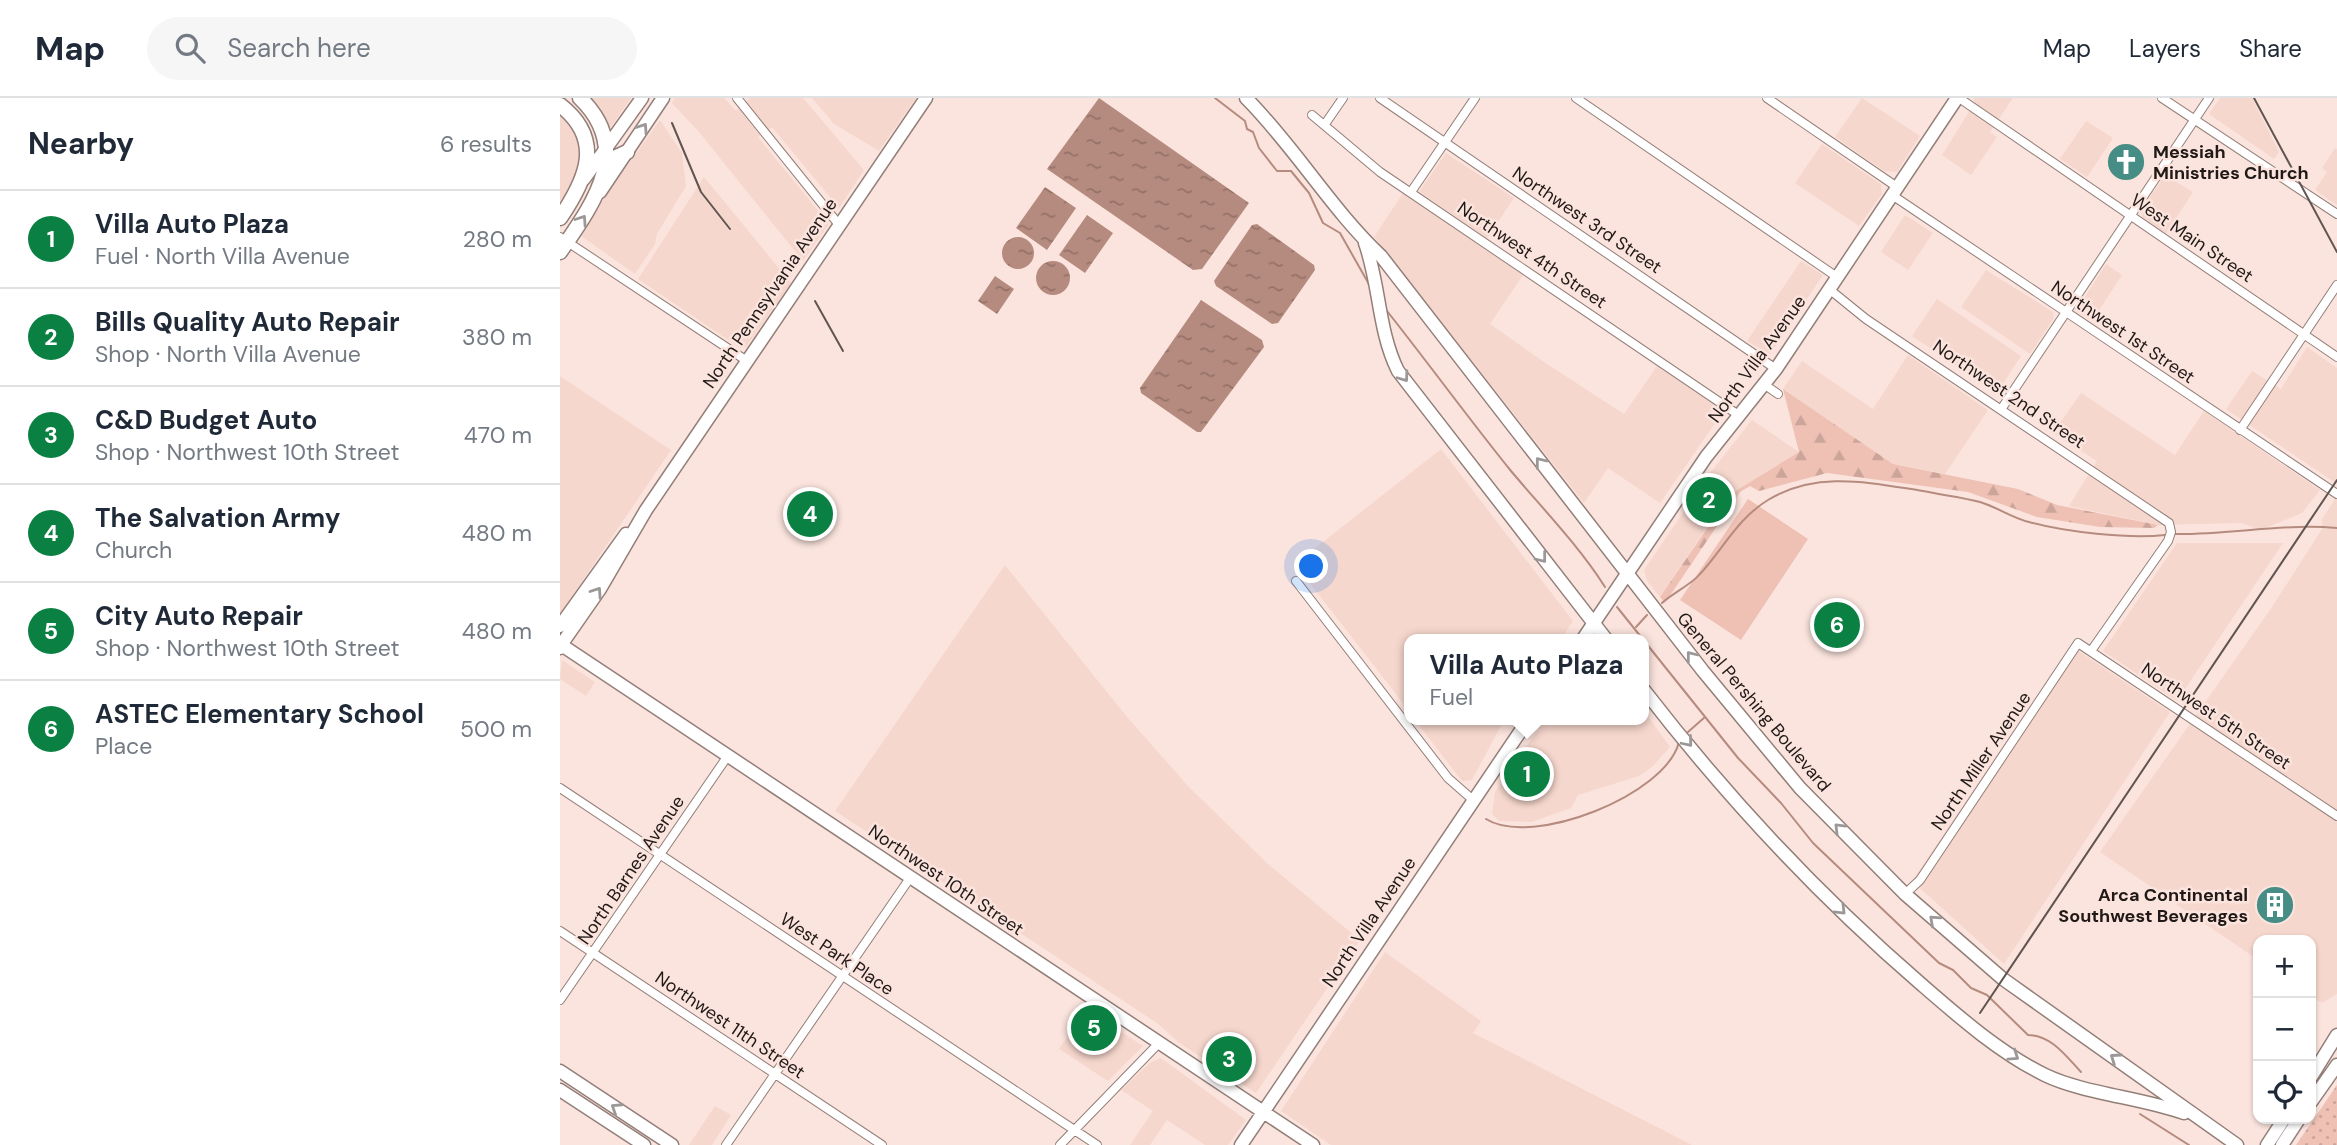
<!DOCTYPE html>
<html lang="en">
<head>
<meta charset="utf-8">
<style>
	:root { --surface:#fff; --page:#f6f6f7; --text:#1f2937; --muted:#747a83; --line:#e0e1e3; --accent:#0b8043 }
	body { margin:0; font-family:"DM Sans",sans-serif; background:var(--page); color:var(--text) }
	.controls { position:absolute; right:21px; bottom:21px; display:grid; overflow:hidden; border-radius:14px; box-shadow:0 2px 5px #0004 }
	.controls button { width:63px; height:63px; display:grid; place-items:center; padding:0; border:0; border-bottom:2px solid var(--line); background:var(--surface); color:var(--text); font:35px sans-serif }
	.you { position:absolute; left:752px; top:469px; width:24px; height:24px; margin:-18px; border:5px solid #fff; border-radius:50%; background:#1a73e8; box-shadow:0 0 0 10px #1a73e833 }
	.badge { display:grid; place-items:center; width:46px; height:46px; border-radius:50%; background:var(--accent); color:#fff; font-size:23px; font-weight:700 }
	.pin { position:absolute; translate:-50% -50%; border:4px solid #fff; box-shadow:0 2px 7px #0006 }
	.popup { position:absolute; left:844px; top:536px; width:245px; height:91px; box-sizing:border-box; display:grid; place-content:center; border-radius:14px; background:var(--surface); filter:drop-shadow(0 2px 5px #0005); font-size:23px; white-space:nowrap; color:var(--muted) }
	.popup b { font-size:26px; color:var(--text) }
	.popup::after { content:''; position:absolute; left:50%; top:100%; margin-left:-14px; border:14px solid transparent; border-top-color:var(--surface) }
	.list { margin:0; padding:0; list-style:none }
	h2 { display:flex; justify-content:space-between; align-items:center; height:91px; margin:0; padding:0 28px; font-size:30px }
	h2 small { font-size:23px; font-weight:400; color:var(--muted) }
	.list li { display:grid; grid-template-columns:46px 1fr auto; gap:21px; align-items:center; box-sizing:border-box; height:98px; padding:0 28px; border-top:2px solid var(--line) }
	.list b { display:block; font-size:26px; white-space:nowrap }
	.list p { margin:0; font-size:23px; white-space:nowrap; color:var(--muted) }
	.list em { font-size:23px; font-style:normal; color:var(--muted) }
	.icon { flex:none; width:38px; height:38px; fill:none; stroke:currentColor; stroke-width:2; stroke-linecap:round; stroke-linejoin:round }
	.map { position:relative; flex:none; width:1777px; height:1047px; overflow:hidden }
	header { display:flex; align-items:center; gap:42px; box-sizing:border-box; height:98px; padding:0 35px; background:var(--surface); border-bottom:2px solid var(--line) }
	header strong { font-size:33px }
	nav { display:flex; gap:38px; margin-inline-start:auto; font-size:24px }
	.search { width:490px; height:63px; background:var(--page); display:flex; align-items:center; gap:18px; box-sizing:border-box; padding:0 24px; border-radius:38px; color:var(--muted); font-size:26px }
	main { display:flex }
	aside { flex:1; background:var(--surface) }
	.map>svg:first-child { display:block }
	.built { fill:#f6d7cd }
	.green { fill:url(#green-dots) }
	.forest { fill:url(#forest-firs) }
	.pitch { fill:#eec1b4 }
	.water { fill:url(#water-ripples) }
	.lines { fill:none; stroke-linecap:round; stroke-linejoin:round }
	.stream { stroke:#b68b7f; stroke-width:2 }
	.street-casing { stroke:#937e78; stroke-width:10 }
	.secondary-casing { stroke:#937e78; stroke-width:15 }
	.primary-casing { stroke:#937e78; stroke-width:17 }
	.street { stroke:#fff; stroke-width:8 }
	.secondary { stroke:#fff; stroke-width:12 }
	.primary { stroke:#fff; stroke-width:14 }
	.rail { stroke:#615551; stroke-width:2 }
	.oneway { stroke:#9b9897 }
	.labels { text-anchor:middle; stroke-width:5; stroke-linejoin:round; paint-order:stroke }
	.poi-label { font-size:18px; font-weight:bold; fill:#211917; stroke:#fbe4dd; text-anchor:start }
	.street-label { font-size:18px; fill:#211917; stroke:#fbe4dd }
</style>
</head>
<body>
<header>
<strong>Map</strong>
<div class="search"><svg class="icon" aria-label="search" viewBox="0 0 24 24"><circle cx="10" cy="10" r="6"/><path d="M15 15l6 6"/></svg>Search here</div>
<nav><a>Map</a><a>Layers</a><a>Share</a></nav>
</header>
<main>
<aside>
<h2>Nearby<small>6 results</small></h2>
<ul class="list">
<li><span class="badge">1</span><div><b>Villa Auto Plaza</b><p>Fuel · North Villa Avenue</p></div><em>280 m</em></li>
<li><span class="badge">2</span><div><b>Bills Quality Auto Repair</b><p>Shop · North Villa Avenue</p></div><em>380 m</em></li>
<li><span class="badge">3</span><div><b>C&amp;D Budget Auto</b><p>Shop · Northwest 10th Street</p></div><em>470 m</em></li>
<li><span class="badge">4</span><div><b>The Salvation Army</b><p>Church</p></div><em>480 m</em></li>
<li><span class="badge">5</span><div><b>City Auto Repair</b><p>Shop · Northwest 10th Street</p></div><em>480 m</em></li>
<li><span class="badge">6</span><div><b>ASTEC Elementary School</b><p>Place</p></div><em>500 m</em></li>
</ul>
</aside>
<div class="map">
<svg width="1777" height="1047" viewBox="0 0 1777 1047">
	<defs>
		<pattern id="green-dots" width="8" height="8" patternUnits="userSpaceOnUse" patternTransform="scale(1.75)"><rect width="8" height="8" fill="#eec1b4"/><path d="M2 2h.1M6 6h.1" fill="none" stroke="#cca59a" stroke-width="1.8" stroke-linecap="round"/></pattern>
		<pattern id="forest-firs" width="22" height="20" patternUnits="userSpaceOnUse" patternTransform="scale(1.75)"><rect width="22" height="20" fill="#eec1b4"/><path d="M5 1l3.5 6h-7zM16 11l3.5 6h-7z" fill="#cca59a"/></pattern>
		<pattern id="water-ripples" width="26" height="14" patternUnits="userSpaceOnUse" patternTransform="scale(1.75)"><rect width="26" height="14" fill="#b68b7f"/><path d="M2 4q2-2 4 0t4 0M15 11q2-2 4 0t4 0" fill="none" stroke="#947167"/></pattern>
	</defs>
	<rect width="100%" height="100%" fill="#fbe4dd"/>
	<path class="built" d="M30 0H71L48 33Z
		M115 0H164L176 13 190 0H243L304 72 279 110 212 29 198 39 269 126 243 163 139 34 112 5Z
		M252 0H356L319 53 274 26Z
		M1302 0 1360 38 1337 74 1324 73 1275 39Z
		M1413 0H1453L1430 34 1437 39 1411 77 1382 57 1415 4Z
		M1660 0H1692L1719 54 1714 61 1649 16Z
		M0 17 13 32 21 54 16 80 0 107Z
		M100 22 122 55 126 88 97 136 95 146 75 176 21 138 26 125Z
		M1526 23 1553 40 1527 79 1500 61Z
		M1262 46 1321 86 1322 96 1299 128 1235 85Z
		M1775 50 1777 51V107L1755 92 1767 74 1762 70Z
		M886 55 954 100 927 140 859 94Z
		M1605 77 1633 94 1606 136 1582 119 1583 109Z
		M144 79 231 185 186 249 180 250 78 181Z
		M843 95 963 177 930 226 984 264 1064 316 1097 268 1159 310 1160 318 1100 405 1048 370 1024 405 814 139Z
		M1345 117 1373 135 1348 172 1321 154Z
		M1241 163 1263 177 1210 256 1187 243Z
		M1546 166 1562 177 1532 223 1516 213Z
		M1426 172 1493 214 1494 220 1470 256 1401 209Z
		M1377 201 1461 258 1437 295 1352 238Z
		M1747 249 1777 270V386L1666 311 1692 273 1721 291Z
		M1348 257 1428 312 1385 376 1333 366 1223 291 1242 263 1313 311Z
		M0 278 111 352 0 516Z
		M1521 295 1615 357 1644 313 1760 392 1742 415 1701 432 1681 425 1598 427 1509 408 1537 363 1493 335Z
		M1192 322 1239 354 1177 392 1158 413 1100 499 1087 483 1084 472 1150 375Z
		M881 351 1013 523 1001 541H850V614L735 466Z
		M1777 398V896L1762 905 1751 898V842H1698V862L1540 754 1712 509 1762 431V421Z
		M1617 445H1723L1617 603 1543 553Z
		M445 467 567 619 629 689 708 766 800 842 696 995 618 944 597 925 275 713Z
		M1511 548 1610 614 1444 866 1352 783Z
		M2 562 35 584 26 598 0 581Z
		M1084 613 1110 649 1092 669 1079 678 1018 697 1011 710 972 724 939 723 932 716 935 694 985 622H1084Z
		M855 622H944L912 682 902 683Z
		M825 854 921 923 913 935 1132 1047H771L721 1013Z
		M526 911 583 948 548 983 499 951Z
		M601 960 686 1022 668 1047H645L607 1022 590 1047H570L593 1013 561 992 591 964Z
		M155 1008 171 1017 152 1047H129Z"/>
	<path class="green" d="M1777 987V1047H1736Z"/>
	<path class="forest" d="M1223 291 1333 366 1458 391 1497 407 1598 427 1594 430 1540 429 1477 419 1408 394 1267 375 1199 393 1190 388 1180 394 1105 505 1100 499 1159 413 1177 392 1239 354Z"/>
	<path class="pitch" d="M1188 401 1248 441 1181 542 1120 502Z"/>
	<path class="water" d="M539 0 689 105 642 171 633 172 487 71Z
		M485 89 516 110 487 152 456 130Z
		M527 117 553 135 525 175 499 157Z
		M697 126 754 167 755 172 718 225 712 226 656 188 654 183 692 127Z
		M442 155a16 16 0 1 1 32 0a16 16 0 1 1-32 0Z
		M476 180a17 17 0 1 1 34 0a17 17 0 1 1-34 0Z
		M435 178 454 191 437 216 418 203Z
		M641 202 702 242 704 249 641 334H637L581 295 580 290Z"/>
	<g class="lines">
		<path class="stream" d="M655 0 685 23 687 31 693 34 699 50 717 73H731L749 95 763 125 780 135 810 188
			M827 213C869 266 909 321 951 373 983 411 1019 448 1045 489
			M1614 436C1668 437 1724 425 1777 430
			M1102 505C1113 495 1132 486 1140 476 1163 451 1178 420 1208 402 1257 372 1310 385 1363 393 1382 397 1401 399 1420 404 1437 409 1452 420 1469 424 1505 434 1568 441 1605 437
			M1057 509 1178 660 1221 705 1253 745 1379 865 1393 872 1411 890 1427 897 1468 937C1491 937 1506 958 1521 974
			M1076 529 1087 517
			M1128 634 1145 619
			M926 721C972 750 1106 697 1119 644
			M1580 1016 1629 1047"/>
		<g class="street-casing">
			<path id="street" d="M177 0 280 128
				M820 0 1216 271
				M1016 0 1277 179
				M1207 0 1337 89
				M1399 0 1777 259
				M1602 0 1777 116
				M752 17 820 74 1180 318
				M765 26 783 0
				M851 94 915 0
				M1332 97 1777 396
				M0 139 187 263
				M1269 191 1306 221 1609 425 1611 434 1608 443 1531 553
				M1205 287 1218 296
				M1442 310 1649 0
				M1680 332 1777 187
				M736 483 888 680 913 702
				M0 690 537 1047
				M1345 796 1360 782 1518 545 1777 718
				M0 833 322 1047
				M0 902 167 659
				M166 1047 350 780
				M500 1047 599 945"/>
		</g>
		<g class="secondary-casing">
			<path id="secondary" d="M686 0C735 49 771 111 821 158L1143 573 1240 690 1345 796 1443 881 1677 1047
				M24 81 82 0
				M40 94 103 0
				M805 145C820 187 818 233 838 273L1046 541
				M0 528 66 436
				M1023 541 1146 359 1216 271 1397 0
				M0 546 753 1047
				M1 547 40 491 86 412 366 0
				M1084 592C1166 698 1259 798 1361 886 1399 919 1440 955 1485 977 1522 995 1582 1000 1624 1015
				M0 973 112 1047
				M1751 979 1777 937
				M0 992 84 1047
				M1751 1004 1777 967
				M681 1047 968 622
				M1707 1047 1724 1021
				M1722 1047 1739 1021"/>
		</g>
		<g class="primary-casing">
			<path id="primary" d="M0 7C45 42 26 82 0 120
				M39 61H52L67 54
				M0 154C33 106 74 52 20 0
				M0 549 1 547"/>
		</g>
		<use href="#street" class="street"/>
		<use href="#secondary" class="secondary"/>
		<use href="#primary" class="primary"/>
		<path class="rail" d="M1694 0 1777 154
			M112 25 141 94 170 131
			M255 203 283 253
			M1420 915 1777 382"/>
	</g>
	<defs><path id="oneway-chevron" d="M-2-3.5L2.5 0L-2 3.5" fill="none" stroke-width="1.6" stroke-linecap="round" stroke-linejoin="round" transform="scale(1.75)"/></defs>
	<g class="oneway">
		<use href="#oneway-chevron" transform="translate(83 30) rotate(-56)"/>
		<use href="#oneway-chevron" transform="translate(22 122) rotate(-56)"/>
		<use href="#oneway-chevron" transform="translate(844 279) rotate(54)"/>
		<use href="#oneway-chevron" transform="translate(980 364) rotate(-128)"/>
		<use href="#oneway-chevron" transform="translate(982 460) rotate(52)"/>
		<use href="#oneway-chevron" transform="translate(37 494) rotate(-56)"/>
		<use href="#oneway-chevron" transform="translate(1131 558) rotate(-128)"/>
		<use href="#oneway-chevron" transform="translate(1128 644) rotate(50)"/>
		<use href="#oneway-chevron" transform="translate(1279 730) rotate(-135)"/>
		<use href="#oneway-chevron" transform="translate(1281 812) rotate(45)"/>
		<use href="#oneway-chevron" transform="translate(1374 822) rotate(-138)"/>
		<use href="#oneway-chevron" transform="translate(1454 958) rotate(34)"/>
		<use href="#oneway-chevron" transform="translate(1555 960) rotate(-145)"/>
		<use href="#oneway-chevron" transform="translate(56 1010) rotate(-147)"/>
	</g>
	<defs>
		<g id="church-disc" transform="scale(2.0125)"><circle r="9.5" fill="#468d86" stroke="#fbe4dd"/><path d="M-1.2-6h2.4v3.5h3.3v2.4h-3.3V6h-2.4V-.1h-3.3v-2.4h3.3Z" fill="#fff"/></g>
		<g id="building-disc" transform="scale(2.0125)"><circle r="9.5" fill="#468d86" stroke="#fbe4dd"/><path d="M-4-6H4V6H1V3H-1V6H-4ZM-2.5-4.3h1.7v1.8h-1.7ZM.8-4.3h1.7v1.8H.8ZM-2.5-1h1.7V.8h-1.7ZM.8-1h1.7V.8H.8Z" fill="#fff"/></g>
	</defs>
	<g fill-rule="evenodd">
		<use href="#church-disc" x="1566" y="64"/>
		<use href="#building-disc" x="1715" y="807"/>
	</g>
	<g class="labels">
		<g class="poi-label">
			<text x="1593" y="60">Messiah<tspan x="1593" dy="21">Ministries Church</tspan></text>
			<text x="1688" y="803" text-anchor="end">Arca Continental<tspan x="1688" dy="21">Southwest Beverages</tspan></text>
		</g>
		<g class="street-label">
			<text transform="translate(1027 122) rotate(34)" y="6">Northwest 3rd Street</text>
			<text transform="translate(1632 140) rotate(34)" y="6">West Main Street</text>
			<text transform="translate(972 157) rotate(34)" y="6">Northwest 4th Street</text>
			<text transform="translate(210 195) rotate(-56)" y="6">North Pennsylvania Avenue</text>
			<text transform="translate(1563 234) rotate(34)" y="6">Northwest 1st Street</text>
			<text transform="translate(1197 261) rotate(-54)" y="6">North Villa Avenue</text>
			<text transform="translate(1449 296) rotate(34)" y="6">Northwest 2nd Street</text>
			<text transform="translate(1194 604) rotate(50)" y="6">General Pershing Boulevard</text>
			<text transform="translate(1656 618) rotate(34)" y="6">Northwest 5th Street</text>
			<text transform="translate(1421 663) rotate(-56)" y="6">North Miller Avenue</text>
			<text transform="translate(71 772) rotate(-56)" y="6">North Barnes Avenue</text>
			<text transform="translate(386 782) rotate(34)" y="6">Northwest 10th Street</text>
			<text transform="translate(809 824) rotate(-56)" y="6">North Villa Avenue</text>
			<text transform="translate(277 856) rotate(34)" y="6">West Park Place</text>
			<text transform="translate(170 927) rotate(34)" y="6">Northwest 11th Street</text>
		</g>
	</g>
</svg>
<div class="controls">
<button>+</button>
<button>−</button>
<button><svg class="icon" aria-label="locate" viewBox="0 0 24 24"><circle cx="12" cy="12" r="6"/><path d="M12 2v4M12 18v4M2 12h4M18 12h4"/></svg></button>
</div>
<div class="you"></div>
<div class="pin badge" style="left:967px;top:676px">1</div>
<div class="popup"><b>Villa Auto Plaza</b>Fuel</div>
<div class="pin badge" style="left:1149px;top:402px">2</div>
<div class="pin badge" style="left:669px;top:961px">3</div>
<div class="pin badge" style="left:250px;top:416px">4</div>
<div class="pin badge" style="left:534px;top:930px">5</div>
<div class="pin badge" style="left:1277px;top:527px">6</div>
</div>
</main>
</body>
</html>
